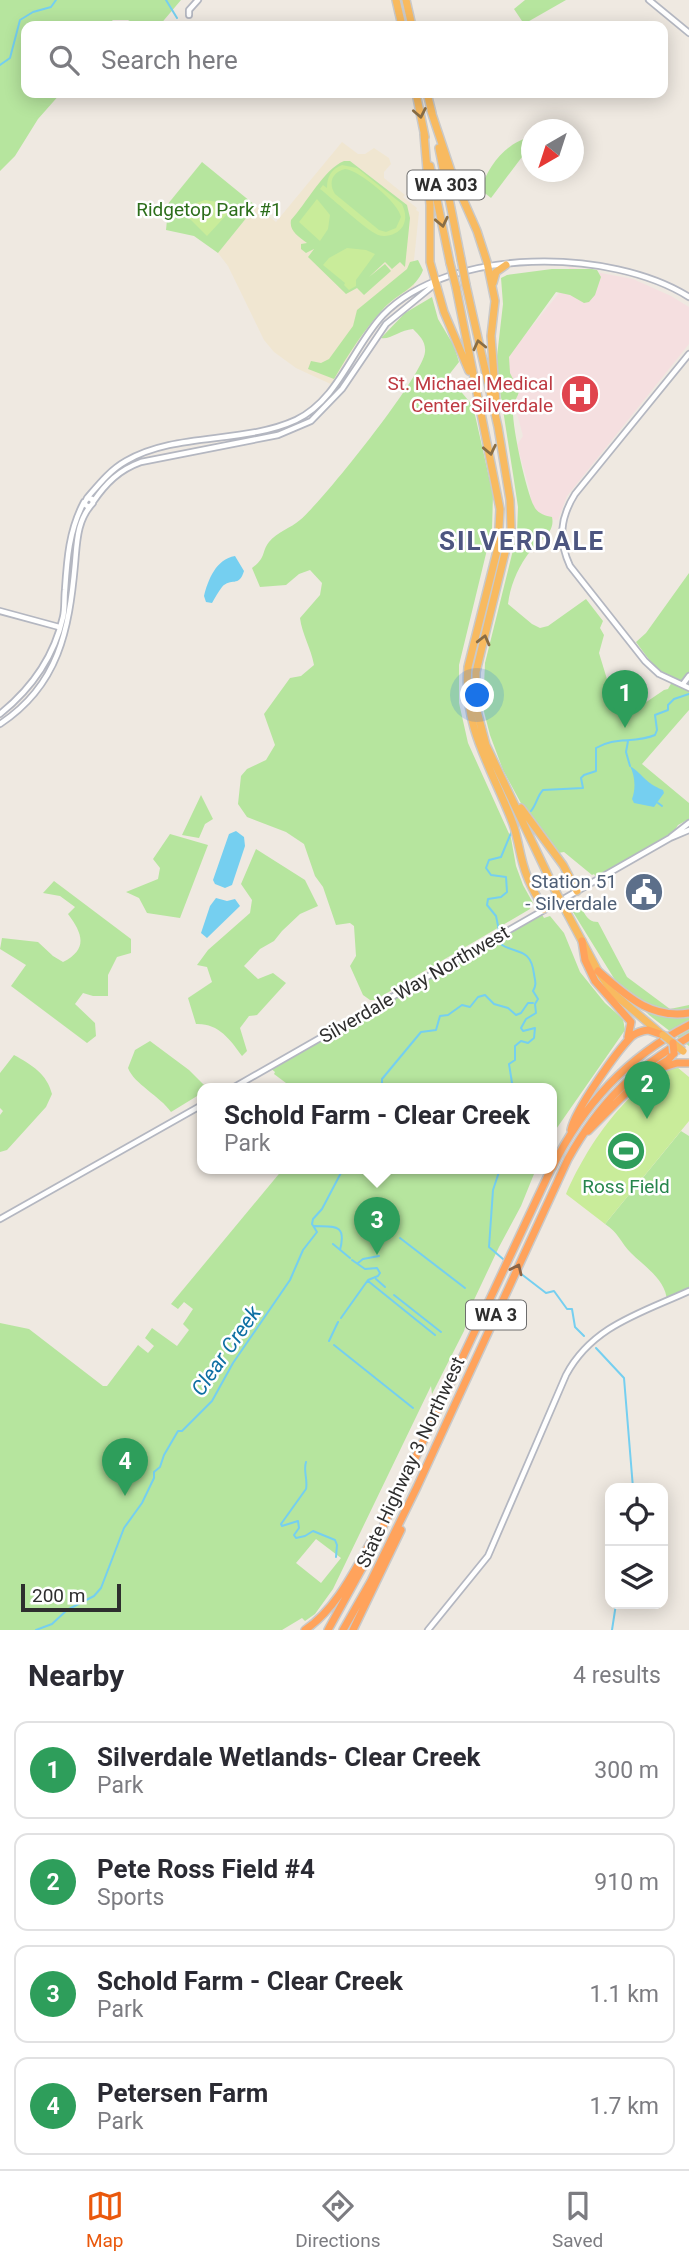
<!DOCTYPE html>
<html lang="en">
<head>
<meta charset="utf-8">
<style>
	:root { --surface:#fff; --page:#f2f2f3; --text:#2b2b33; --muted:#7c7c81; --line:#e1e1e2; --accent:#ea580c }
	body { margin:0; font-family:Roboto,sans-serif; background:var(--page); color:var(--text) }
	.controls { position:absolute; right:21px; bottom:21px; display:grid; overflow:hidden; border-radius:14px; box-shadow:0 4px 18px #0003 }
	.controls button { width:63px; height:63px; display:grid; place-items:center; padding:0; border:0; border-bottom:2px solid var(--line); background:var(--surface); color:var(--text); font:35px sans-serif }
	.compass { position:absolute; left:521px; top:119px; width:63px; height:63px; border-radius:50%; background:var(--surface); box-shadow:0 4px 18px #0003; rotate:219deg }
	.scale { position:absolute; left:21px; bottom:18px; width:100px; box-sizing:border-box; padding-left:7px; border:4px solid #2e2e2e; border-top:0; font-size:19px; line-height:24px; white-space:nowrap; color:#2e2e2e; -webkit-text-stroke:5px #fff; paint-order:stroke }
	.you { position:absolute; left:478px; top:696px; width:24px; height:24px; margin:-18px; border:5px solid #fff; border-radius:50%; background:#1a73e8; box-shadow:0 0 0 10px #1a73e833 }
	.badge { display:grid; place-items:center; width:46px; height:46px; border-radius:50%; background:var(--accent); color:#fff; font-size:23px; font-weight:700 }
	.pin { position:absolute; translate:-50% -58px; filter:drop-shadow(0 2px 4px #0008) }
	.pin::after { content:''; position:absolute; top:37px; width:24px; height:21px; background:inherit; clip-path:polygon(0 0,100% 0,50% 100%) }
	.popup { position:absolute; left:197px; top:1083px; width:360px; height:91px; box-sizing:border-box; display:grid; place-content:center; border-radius:14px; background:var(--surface); filter:drop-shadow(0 2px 5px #0005); font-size:23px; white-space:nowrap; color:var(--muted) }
	.popup b { font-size:26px; color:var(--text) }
	.popup::after { content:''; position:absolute; left:50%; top:100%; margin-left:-14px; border:14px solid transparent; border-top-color:var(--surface) }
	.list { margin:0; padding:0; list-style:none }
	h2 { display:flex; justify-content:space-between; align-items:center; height:91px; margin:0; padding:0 28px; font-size:30px }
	h2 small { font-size:23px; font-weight:400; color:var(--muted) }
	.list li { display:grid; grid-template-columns:46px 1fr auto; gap:21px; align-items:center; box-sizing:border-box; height:98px; margin:0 14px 14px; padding:0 14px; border:2px solid var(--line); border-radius:14px }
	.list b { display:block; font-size:26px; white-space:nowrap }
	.list p { margin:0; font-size:23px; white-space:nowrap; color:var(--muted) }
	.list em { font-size:23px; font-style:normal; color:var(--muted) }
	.icon { flex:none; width:38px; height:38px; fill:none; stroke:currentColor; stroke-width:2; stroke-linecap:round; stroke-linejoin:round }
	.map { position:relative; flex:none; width:689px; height:1630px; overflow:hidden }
	.search { position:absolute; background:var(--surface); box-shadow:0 4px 18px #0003; left:21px; right:21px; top:21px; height:77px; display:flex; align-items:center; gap:18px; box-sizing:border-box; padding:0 24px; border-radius:14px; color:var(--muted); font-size:26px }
	.sheet { height:539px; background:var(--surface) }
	nav { display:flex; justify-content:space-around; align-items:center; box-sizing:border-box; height:98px; border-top:2px solid var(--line); background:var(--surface); font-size:19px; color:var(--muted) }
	nav a { display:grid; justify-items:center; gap:4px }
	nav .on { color:var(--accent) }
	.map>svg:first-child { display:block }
	.education { fill:#f0e6d1 }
	.medical { fill:#f5dfe0 }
	.green { fill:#b6e59e; fill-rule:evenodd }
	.pitch { fill:#c9ec9a; fill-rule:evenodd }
	.water { fill:#75cff0 }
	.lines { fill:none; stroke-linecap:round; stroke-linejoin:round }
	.stream { stroke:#75cff0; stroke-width:2 }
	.tertiary-casing { stroke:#b4b7c1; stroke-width:8 }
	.secondary-casing { stroke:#b4b7c1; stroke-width:8 }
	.trunk-casing { stroke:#c9c9c9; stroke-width:10 }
	.motorway-casing { stroke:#c9c9c9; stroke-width:10 }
	.tertiary { stroke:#fff; stroke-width:4.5 }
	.secondary { stroke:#fff; stroke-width:4.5 }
	.trunk { stroke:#f8ba60; stroke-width:7 }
	.motorway { stroke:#ffa35c; stroke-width:7 }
	.trunk-bridge-casing { stroke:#c9c9c9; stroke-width:10; stroke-linecap:butt }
	.motorway-bridge-casing { stroke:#c9c9c9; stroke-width:10; stroke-linecap:butt }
	.trunk-bridge { stroke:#f8ba60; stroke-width:7 }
	.motorway-bridge { stroke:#ffa35c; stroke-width:7 }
	.oneway { stroke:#896d44 }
	.oneway2 { stroke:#8c6343 }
	.labels { text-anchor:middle; stroke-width:5; stroke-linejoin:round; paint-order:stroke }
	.shield { fill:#fff; stroke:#6d6d6d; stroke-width:2 }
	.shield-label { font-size:18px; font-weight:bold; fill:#2e2e2e }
	.park-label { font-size:19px; fill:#2c6e1b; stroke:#fff }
	.health-label { font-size:19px; fill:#be3a42; stroke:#fff; text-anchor:end }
	.service-label { font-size:19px; fill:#4e5e75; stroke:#fff; text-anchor:end }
	.street-label { font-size:19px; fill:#2e2e2e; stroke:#fff }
	.leisure-label { font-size:19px; fill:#27864d; stroke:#fff }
	.water-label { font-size:21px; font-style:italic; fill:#0d6fa3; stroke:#fff }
	.district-label { font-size:26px; font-weight:bold; letter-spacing:2px; fill:#4d5680; stroke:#fff }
</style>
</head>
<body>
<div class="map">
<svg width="689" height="1630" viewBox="0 0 689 1630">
	<rect width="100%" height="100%" fill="#efe9e1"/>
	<path class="education" d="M342 142 358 154H365L374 148 389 158 391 164 384 172V178L405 195 403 197 417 208 416 210 419 212 412 279 416 290 375 324 335 386 296 368 274 352 264 340 228 266 218 253 256 206 276 222Z"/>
	<path class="medical" d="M569 267 633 279 671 296 689 307V344L567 496 558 520 532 518 530 491 517 445 523 436 505 367 511 352 568 282Z"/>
	<path class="green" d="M0 0H181L159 26H138L128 20H113L106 26H26V93H61L38 119 15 156 0 171Z
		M525 0H566L524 24 514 9Z
		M527 138 531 140V145L491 198 481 190C486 169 505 144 527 138Z
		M344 161H350L407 205 410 218 405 267 400 262 392 269 385 262 369 277 385 264 391 271 364 295 357 288 346 294 308 257 314 249 306 253 301 249V244L307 243C298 236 289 231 291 220 306 204 324 169 344 161Z
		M202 162 256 206 218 253 194 236 166 230 167 220 163 210Z
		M418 260 423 270C416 289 397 294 384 308 364 330 349 353 334 379L308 369 311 361 321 363 329 359 353 326 357 310 407 269 410 262Z
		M552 269H592L597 270 601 277 595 295 589 302 584 303 570 295 556 292 509 357 510 373 519 391C518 397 514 401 513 406 511 423 526 491 534 506 537 513 545 516 552 517 556 535 535 543 526 557 517 570 510 587 508 604L532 624 540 628 548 626 586 599 603 621 600 628 604 635 599 653 610 689 642 705 664 690 668 689 673 680 661 675 648 664 650 661 636 642 646 633 689 573V710L642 764 689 803V819L678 825 670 838 597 879 594 874 592 875 564 852 558 853 530 820 503 770 490 735 483 708 485 663 517 534 518 507 513 474 496 365 503 304 501 278 507 275Z
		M432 297 438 319 454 346 459 362 448 376 473 406 493 495 492 529 459 665V703L468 743 511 838 516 866 523 885 533 903 530 909 375 1000H370L363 995 350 966 356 956 354 926 350 923 336 925 323 887 315 876 304 844 286 832 247 817 238 804 241 776 247 769 266 760 275 745 264 714 290 678 301 676 314 665C311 648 302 634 300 618L320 595 322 583 310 570 299 574 286 585 260 587 252 568C267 557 261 552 269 542 277 532 291 528 300 520 322 502 423 376 425 352 426 342 420 336 413 329 400 330 390 340 381 338L405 313Z
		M201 795 213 819 205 824 199 838 182 835Z
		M170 834 208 845 180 918 147 913 139 898 126 892 158 879 160 868 153 859Z
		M256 849 305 880 318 906 300 914 282 931 274 941 260 949 244 966 258 979 273 973 286 983 257 1015 249 1016 240 1028 247 1051 242 1056C230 1039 218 1023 196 1024L188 998 212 982 207 967 197 965 208 950 250 913 252 900 241 884Z
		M54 881 131 939V953L117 957 108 975V996H93L83 993 75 1004 95 1023 96 1036 87 1043 11 986 26 965 0 949 2 938 38 942 53 956 63 962C88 949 83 934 68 914L75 907 60 896 43 893Z
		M575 901C585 908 584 922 598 922L627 977 670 1009 689 1005V1046L649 1015 615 980 568 904Z
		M540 911 544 918 550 916 564 933 580 972 605 1003 623 1019 625 1030 552 1135V1089H294L274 1074 275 1072 269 1067Z
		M150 1041 189 1070 208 1089H202V1093L171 1112C160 1096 134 1084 128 1068L135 1050Z
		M14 1055C32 1065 47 1074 52 1094L46 1107 7 1150 0 1152V1115L3 1111 0 1108V1073Z
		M681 1131 689 1136V1291L667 1301C666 1280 645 1267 631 1253 621 1243 618 1232 605 1224Z
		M283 1169H536L521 1206 499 1247 473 1302 464 1331 432 1394 431 1386 333 1589 315 1614 305 1621 302 1618 282 1630H0V1323L29 1329 103 1386H107L138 1345 148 1353 154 1346 145 1338 152 1328 177 1346 189 1330 183 1324 193 1309 184 1302 178 1309 171 1304ZM316 1539 341 1558 321 1583 296 1563Z"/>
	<path class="pitch" d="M342 165 357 168 402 204C405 211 407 218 403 226 398 234 387 238 378 235 365 229 333 199 320 189L323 185 327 188C327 177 331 169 342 165ZM345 169C359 170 399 203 401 217L396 228 386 232 379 230 335 194C328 183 332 172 345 169Z
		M317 199 330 215 328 229 320 241 299 222Z
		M205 200 217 202 230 211 207 236 184 213 188 206Z
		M347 248 366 250 375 254 356 280V286L349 290 344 285 345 283 323 265 329 258Z
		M677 1067 689 1077V1121L605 1224 566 1194C586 1148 627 1084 677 1067Z"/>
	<path class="water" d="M235 556 244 571C239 588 231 577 222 587 218 592 215 598 212 603L206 602 204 596C208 580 216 559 235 556Z
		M630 766C645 776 645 783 663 790L664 793 654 807 634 803 632 799C636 789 635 776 630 766Z
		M236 831 244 837 245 846 232 885 225 888 215 884 213 880 229 834Z
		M216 898 227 901 235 899 240 906 207 938 201 933 210 906Z"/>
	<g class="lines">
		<path class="stream" d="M166 0 177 18
			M0 65 10 58 20 20 33 12 51 7 56 0
			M628 741 626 752 630 766
			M658 803 662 806
			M531 811C537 804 537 796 543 790L583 788 581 778 584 775 596 771V748C615 736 634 744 655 735L657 730 655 715 668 710V705L674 699 689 694
			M511 833 501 857 489 860 486 868 491 875 506 877 507 892 501 897 488 899 487 905 496 916 502 945C517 954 531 948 534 974 535 981 537 984 533 991L538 999 535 1004 536 1013 526 1019 521 1028 523 1031 535 1028 534 1038 528 1043 521 1041 515 1046V1060L509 1064 513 1089
			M382 1089V1079L421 1032 436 1030 440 1016 448 1015 462 1005 470 1007 478 997 485 995 494 1004 508 1008 516 1015 521 1013 528 1003H533
			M500 1169 493 1190 489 1247 503 1259
			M314 1226C334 1227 347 1223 340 1250
			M400 1238 465 1288
			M333 1244 350 1258
			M358 1263 363 1259 379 1256
			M520 1273 546 1293 554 1291 567 1309H572L575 1327 584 1336
			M376 1279 385 1287
			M368 1281 435 1335
			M394 1295 441 1332
			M341 1318 368 1280 378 1276 380 1273 377 1268 365 1269 352 1260
			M329 1341 338 1322
			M334 1345 413 1408
			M596 1348 624 1378 633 1488
			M306 1462C303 1471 308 1479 306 1489L281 1524 282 1526 298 1521 299 1528 294 1535 296 1538 305 1536 313 1531 335 1540 337 1545 336 1557
			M36 1630 52 1624 67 1610 94 1596 101 1588 124 1528 142 1503 154 1478V1472L160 1467 164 1455 178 1431H182L212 1401 233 1363 290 1280 303 1250 317 1232 312 1224 313 1219 322 1209 343 1169
			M612 1630 616 1604"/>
		<g class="tertiary-casing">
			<path id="tertiary" d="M189 15V10L198 0
				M689 354 575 494C560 518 558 540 570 566L645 661 659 674 689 688
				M0 611 59 627
				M683 684 689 676"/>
		</g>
		<g class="secondary-casing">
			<path id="secondary" d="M649 0 689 33
				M87 498C99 484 110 470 126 461 175 432 244 444 296 420 339 399 352 348 383 315 450 246 611 248 689 297
				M93 502C106 483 119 470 141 462L278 435 311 421 342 389 386 324 435 284
				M0 714C31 689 54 657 63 617 65 609 64 599 65 590 67 559 69 530 84 502
				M0 724C59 685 69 630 75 564 77 541 77 520 93 503L92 499 87 498 84 504 89 507
				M671 837 689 823
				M231 1089 670 838 689 830
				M0 1219 202 1105
				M428 1630 488 1556 566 1375C592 1326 641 1313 689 1291"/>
		</g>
		<g class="trunk-casing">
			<path id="trunk" d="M396 0 402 26
				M406 0 412 26
				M416 93 425 137
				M427 93 432 113
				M431 111 452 174 477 231 487 262 495 301 491 336 496 403
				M424 134 430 205V262L444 312 469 371
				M439 148 461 259
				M430 166 450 263
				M493 283 496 272 506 265
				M466 285 498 427 510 500 511 528 476 672V707L486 745 555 890
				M456 287 500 509 498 547 468 667C462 727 493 770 513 824 519 841 520 859 527 876 531 888 538 898 544 909
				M521 808 563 865 577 891
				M567 913 598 971 613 993 660 1033"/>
		</g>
		<g class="motorway-casing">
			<path id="motorway" d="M582 941 585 960 595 981 631 1022 628 1037
				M598 971C626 995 649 1019 689 1013
				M664 1067 677 1063H689
				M571 1130C575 1110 617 1051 632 1036 637 1032 641 1031 648 1030L663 1035
				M588 1131 645 1074 668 1060 674 1053
				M552 1168C582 1106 627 1057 689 1025
				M305 1630C337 1608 354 1571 373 1538
				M328 1630 372 1550 551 1169
				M343 1630 371 1581 417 1487 568 1159C600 1102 633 1070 689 1037
				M353 1630 401 1530"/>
		</g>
		<use href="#tertiary" class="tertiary"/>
		<use href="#secondary" class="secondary"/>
		<use href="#trunk" class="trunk"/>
		<use href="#motorway" class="motorway"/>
		<g class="trunk-bridge-casing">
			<path id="trunk-bridge" d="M461 259 466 285
				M450 263 456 287
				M555 890 567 913
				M663 1035 683 1051"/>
		</g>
		<g class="motorway-bridge-casing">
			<path id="motorway-bridge" d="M673 1043 674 1053"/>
		</g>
		<use href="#trunk-bridge" class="trunk-bridge"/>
		<use href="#motorway-bridge" class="motorway-bridge"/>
	</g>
	<defs><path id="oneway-chevron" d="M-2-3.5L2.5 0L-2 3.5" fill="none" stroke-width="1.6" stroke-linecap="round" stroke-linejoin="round" transform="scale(1.75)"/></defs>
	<g class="oneway">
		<use href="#oneway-chevron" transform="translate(420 113) rotate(79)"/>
		<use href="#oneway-chevron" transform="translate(442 222) rotate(78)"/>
		<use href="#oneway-chevron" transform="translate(479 345) rotate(-103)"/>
		<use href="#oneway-chevron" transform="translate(490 450) rotate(78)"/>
		<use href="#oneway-chevron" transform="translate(484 640) rotate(-76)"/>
	</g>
	<use class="oneway2" href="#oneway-chevron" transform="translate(517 1269) rotate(-65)"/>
	<defs>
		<g id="hospital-disc" transform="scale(2.0125)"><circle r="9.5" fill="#e0444e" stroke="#fff"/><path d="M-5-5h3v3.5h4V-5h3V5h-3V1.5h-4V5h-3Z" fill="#fff"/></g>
		<g id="civic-disc" transform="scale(2.0125)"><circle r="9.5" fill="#5c6f8a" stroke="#fff"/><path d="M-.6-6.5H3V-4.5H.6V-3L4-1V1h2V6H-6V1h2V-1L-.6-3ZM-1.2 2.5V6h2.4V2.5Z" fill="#fff"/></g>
		<g id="stadium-disc" transform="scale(2.0125)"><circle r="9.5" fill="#2e9e5b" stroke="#fff"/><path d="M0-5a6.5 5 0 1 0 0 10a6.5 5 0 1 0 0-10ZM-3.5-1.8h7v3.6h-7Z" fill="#fff"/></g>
	</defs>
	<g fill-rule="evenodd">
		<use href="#hospital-disc" x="580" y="394"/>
		<use href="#civic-disc" x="644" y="892"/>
		<use href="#stadium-disc" x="626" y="1151"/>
	</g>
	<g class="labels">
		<g class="shield">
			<rect x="407.5" y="170.5" width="77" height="29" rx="5"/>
			<rect x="466" y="1300.5" width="60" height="29" rx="5"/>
		</g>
		<g class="shield-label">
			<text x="446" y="191">WA 303</text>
			<text x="496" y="1321">WA 3</text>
		</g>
		<g class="park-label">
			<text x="209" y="216">Ridgetop Park #1</text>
		</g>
		<g class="health-label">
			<text x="553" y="390">St. Michael Medical<tspan x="553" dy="22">Center Silverdale</tspan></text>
		</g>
		<g class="service-label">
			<text x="617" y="888">Station 51<tspan x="617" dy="22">- Silverdale</tspan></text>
		</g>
		<g class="street-label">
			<text transform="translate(414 984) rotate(-30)" y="7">Silverdale Way Northwest</text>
			<text transform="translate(410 1462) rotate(-65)" y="7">State Highway 3 Northwest</text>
		</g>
		<g class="leisure-label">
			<text x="626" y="1193">Ross Field</text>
		</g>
		<g class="water-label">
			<text transform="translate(226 1351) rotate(-55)" y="7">Clear Creek</text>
		</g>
		<g class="district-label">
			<text x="522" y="550">SILVERDALE</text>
		</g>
	</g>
</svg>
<div class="controls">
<button><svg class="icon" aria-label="locate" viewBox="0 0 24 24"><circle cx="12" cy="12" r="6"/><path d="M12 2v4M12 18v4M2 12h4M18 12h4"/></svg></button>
<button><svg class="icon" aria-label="layers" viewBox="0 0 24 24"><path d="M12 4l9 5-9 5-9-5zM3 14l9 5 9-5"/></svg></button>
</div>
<svg class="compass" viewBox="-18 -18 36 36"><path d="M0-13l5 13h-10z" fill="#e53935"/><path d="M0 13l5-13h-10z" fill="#7c7c81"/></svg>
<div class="scale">200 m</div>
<div class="you"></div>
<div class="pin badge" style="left:625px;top:728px;background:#2e9e5b">1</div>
<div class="pin badge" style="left:647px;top:1119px;background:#2e9e5b">2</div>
<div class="pin badge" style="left:377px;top:1255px;background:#2e9e5b">3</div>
<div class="popup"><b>Schold Farm - Clear Creek</b>Park</div>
<div class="pin badge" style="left:125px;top:1496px;background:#2e9e5b">4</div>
<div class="search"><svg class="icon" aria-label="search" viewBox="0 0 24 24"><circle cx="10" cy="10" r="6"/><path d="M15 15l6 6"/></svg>Search here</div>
</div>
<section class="sheet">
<h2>Nearby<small>4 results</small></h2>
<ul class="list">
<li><span class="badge" style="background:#2e9e5b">1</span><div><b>Silverdale Wetlands- Clear Creek</b><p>Park</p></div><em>300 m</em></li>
<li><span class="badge" style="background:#2e9e5b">2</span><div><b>Pete Ross Field #4</b><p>Sports</p></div><em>910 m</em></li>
<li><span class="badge" style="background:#2e9e5b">3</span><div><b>Schold Farm - Clear Creek</b><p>Park</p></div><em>1.1 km</em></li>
<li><span class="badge" style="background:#2e9e5b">4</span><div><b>Petersen Farm</b><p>Park</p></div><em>1.7 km</em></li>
</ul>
</section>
<nav>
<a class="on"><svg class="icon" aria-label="map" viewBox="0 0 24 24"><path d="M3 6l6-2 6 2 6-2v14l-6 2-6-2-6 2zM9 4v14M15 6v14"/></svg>Map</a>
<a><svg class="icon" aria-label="directions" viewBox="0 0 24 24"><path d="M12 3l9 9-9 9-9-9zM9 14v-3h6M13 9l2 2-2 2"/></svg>Directions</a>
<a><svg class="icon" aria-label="saved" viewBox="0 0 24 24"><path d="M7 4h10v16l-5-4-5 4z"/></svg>Saved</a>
</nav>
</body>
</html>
